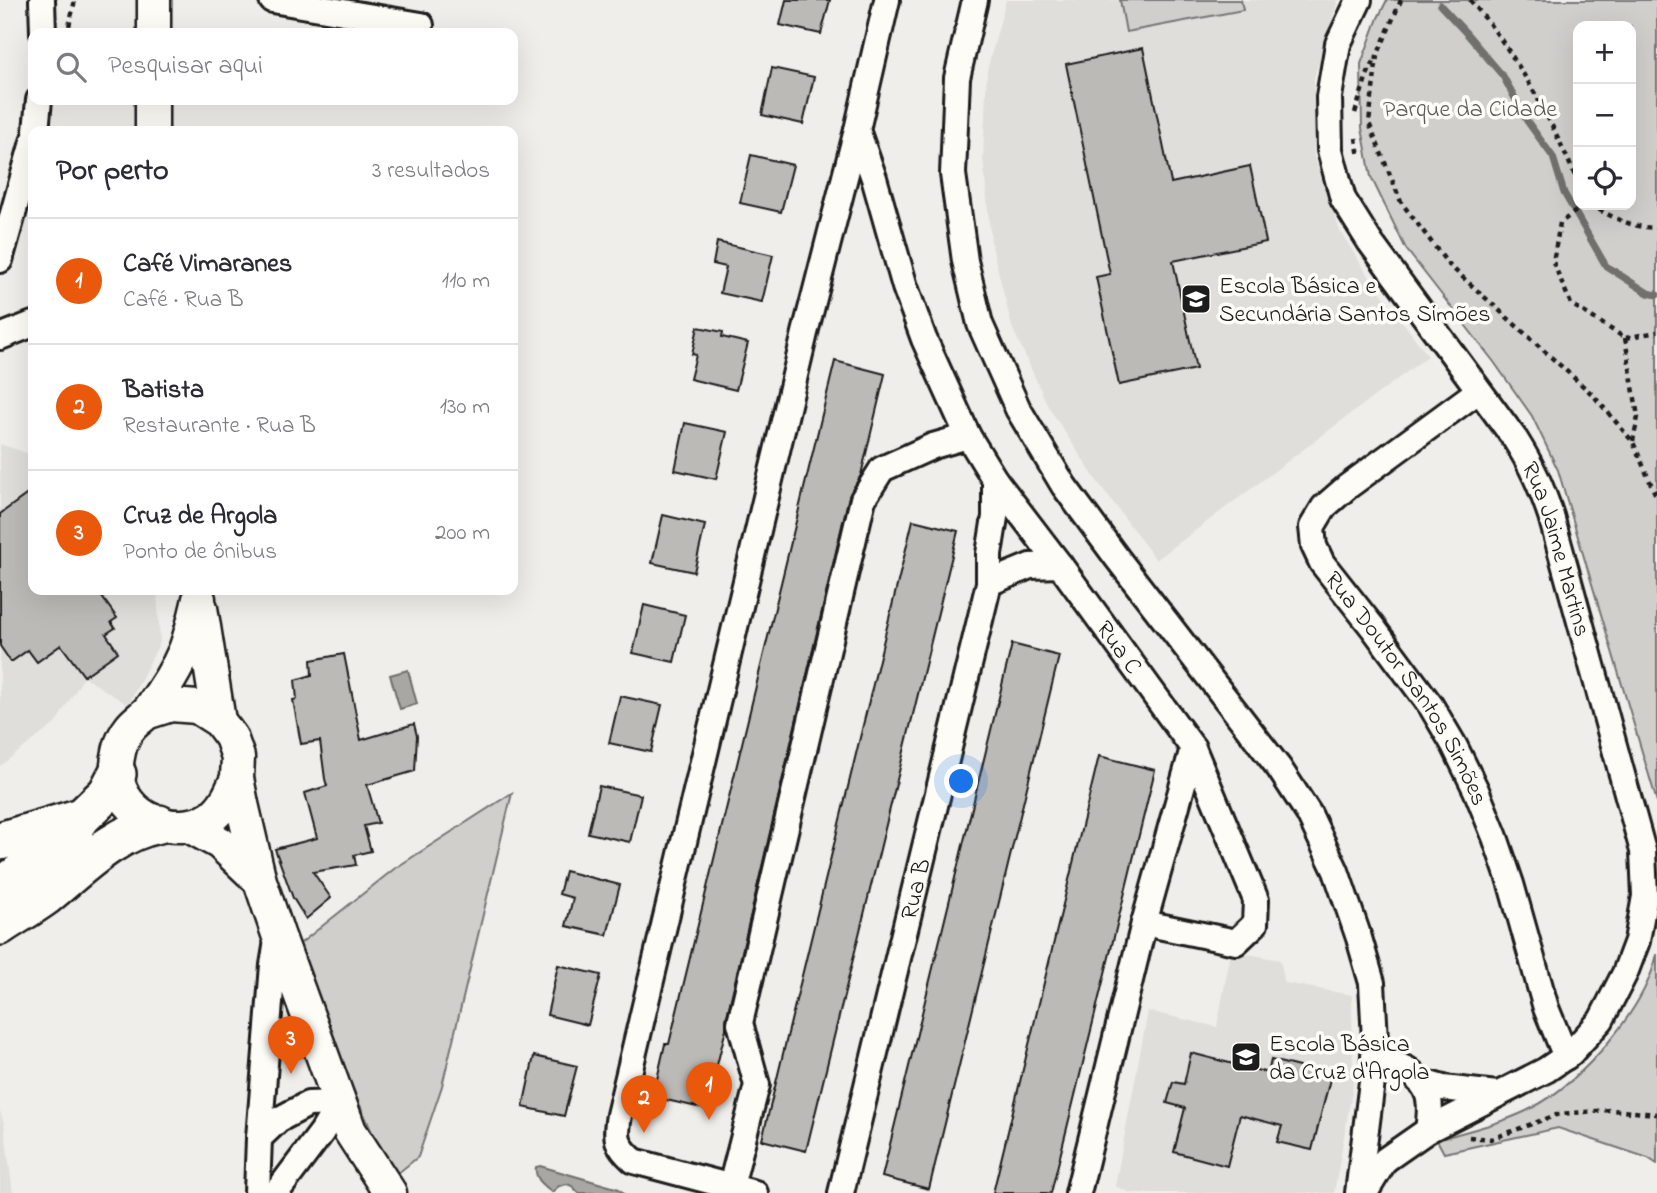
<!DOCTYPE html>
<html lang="pt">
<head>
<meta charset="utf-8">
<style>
	:root { --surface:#fff; --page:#f2f2f3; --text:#2b2b33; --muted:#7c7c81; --line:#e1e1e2; --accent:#ea580c }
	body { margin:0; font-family:"Indie Flower",sans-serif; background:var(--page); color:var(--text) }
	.controls { position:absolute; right:21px; top:21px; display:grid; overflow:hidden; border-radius:14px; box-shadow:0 7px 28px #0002 }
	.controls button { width:63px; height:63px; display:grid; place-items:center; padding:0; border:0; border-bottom:2px solid var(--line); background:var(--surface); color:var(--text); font:35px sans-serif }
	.you { position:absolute; left:962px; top:782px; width:24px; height:24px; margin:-18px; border:5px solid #fff; border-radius:50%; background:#1a73e8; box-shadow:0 0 0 10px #1a73e833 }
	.badge { display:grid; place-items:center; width:46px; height:46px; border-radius:50%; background:var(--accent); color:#fff; font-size:23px; font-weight:700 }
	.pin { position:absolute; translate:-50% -58px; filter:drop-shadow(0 2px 4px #0008) }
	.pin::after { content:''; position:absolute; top:37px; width:24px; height:21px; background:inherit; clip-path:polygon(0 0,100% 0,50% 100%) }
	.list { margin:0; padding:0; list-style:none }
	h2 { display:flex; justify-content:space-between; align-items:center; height:91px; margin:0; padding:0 28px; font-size:30px }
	h2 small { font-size:23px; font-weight:400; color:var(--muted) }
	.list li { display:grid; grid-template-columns:46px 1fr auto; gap:21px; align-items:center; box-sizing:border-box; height:126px; padding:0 28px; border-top:2px solid var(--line) }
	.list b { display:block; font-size:26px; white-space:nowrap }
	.list p { margin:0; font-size:23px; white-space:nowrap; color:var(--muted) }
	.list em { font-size:23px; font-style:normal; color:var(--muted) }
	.icon { flex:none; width:38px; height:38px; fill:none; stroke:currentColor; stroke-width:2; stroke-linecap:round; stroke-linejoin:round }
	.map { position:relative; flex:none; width:1657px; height:1193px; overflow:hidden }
	.search { position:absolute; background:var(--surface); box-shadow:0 7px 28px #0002; left:28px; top:28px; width:490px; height:77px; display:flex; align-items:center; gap:18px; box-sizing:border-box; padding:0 24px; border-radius:14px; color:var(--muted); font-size:26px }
	.panel { position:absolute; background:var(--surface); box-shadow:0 7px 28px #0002; left:28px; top:126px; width:490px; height:469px; border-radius:14px }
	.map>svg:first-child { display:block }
	.built { fill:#e0deda }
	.green { fill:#d0cfcc; stroke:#767674; stroke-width:2; fill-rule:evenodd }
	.water { fill:#a8a7a3; stroke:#706f6d; stroke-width:2 }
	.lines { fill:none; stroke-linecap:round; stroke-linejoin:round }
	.stream { stroke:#706f6d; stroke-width:7 }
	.building { fill:#bbbab6; stroke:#1c1c1c; stroke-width:2 }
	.minor-casing { stroke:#1c1c1c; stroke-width:30 }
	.major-casing { stroke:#1c1c1c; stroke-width:37 }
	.highway-casing { stroke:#1c1c1c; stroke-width:42 }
	.path { stroke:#1c1c1c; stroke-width:4.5; stroke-dasharray:5 5; stroke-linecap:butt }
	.minor { stroke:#fdfcf7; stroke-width:24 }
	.major { stroke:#fdfcf7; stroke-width:32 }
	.highway { stroke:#fdfcf7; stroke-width:37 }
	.labels { text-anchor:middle; stroke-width:7; stroke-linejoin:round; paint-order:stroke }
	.park-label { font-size:24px; fill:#5b5b5a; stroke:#fdfcf7 }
	.poi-label { font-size:24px; fill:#1c1c1c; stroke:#fdfcf7; text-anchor:start }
	.street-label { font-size:24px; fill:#1c1c1c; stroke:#fdfcf7 }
</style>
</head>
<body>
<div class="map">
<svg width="1657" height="1193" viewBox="0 0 1657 1193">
	<rect width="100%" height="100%" fill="#f0eeea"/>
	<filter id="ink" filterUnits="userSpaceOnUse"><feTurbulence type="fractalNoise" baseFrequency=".0143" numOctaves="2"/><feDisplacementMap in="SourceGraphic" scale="14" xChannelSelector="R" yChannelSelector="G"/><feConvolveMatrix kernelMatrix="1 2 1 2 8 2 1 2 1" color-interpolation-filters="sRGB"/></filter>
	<g filter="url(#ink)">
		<path class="built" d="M1006 0H1338L1314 78V156L1340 231 1366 272 1428 356 1156 560 1094 477 1048 406 1012 327 991 242 983 158 987 70Z
			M0 444 33 455V590H157L160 642 128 705 84 677 55 724 0 766Z
			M1231 951 1280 960 1285 983 1352 995 1353 1086 1334 1193H1131L1115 1186 1148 1011 1217 1027Z
			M0 1111 4 1124 13 1193H0Z"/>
		<path class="green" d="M1120 0H1241L1243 10 1126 32Z
			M1387 0H1657V802L1558 470 1532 416 1494 362 1406 249 1371 177 1362 128 1361 64 1378 18ZM1578 26H1631V205H1578Z
			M512 793 442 1086 418 1157 392 1178 292 950 394 869Z
			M1657 954V1164L1648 1158 1558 1128 1444 1153 1437 1140C1469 1130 1505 1123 1534 1107 1583 1080 1645 1009 1657 954Z"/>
		<path class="water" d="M408 670 417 704 400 709 390 675Z
			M540 1166 619 1189 623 1193H579L572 1186 567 1184 559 1186 552 1192C544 1185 534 1179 536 1167Z"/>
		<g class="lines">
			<path class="stream" d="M1440 5 1467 34 1503 76 1527 121 1553 157 1564 193 1606 266 1648 293 1657 295"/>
		</g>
		<path class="building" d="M786 0H830L821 34 780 25Z
			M1143 48 1171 183 1250 166 1266 242 1173 261 1196 369 1119 385 1096 277 1110 274 1066 64Z
			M772 68 814 77 803 124 762 115Z
			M751 155 793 165 781 212 740 203Z
			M717 242 773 255 762 302 720 293 726 267 713 264Z
			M698 327 723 332 722 337 748 343 736 390 690 379 696 355 692 354Z
			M835 361 885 374 861 475 849 496 726 1020V1029L706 1109 653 1097 665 1044H669Z
			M685 423 727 432 716 479 675 470Z
			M33 490V590H97L117 618 111 622 115 628 106 634 118 652 84 676 61 645 37 662 28 650 11 662 0 646V514Z
			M663 515 705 525 694 572 652 563Z
			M913 520 958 531 806 1151 762 1140Z
			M644 605 685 615 674 662 633 653Z
			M1012 644 1059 656 929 1189 882 1177Z
			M344 654 361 740 414 724 417 736 415 771 367 785 378 823 364 826 371 851 354 855 356 865 313 872 331 898 306 919 293 898 275 849 317 838 305 793 327 786 325 779 320 741 301 744 293 700 297 699 295 680 312 675 311 660Z
			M620 696 662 705 651 752 609 743Z
			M1099 756 1155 770 1051 1193H993Z
			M599 786 641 795 630 842 588 833Z
			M565 871 620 885 607 935 566 926 573 898 559 894Z
			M558 965 601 975 588 1025 547 1015Z
			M1191 1053 1268 1073 1271 1060 1331 1075 1312 1150 1277 1142 1282 1126 1240 1115 1227 1166 1174 1152 1185 1108 1167 1103 1173 1082 1184 1084Z
			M534 1056 577 1066 564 1116 523 1107Z"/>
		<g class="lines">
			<g class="minor-casing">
				<g id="minor">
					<path d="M42 0 43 33"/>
					<path d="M272 0 421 25"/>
					<path d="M975 0 957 78 953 174 965 261 980 324 1018 409 1064 486 1117 558 1279 768 1309 814 1336 871 1359 938 1372 983 1375 1040 1373 1074 1358 1193"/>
					<path id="s1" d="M1359 0 1338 44 1329 97 1330 150 1343 199 1370 242 1515 439C1532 466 1541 486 1551 516L1643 851 1645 896 1637 941 1625 973 1601 1020 1571 1053 1546 1070 1428 1130 1385 1160 1365 1193"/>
					<path id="s2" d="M857 130 874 178 905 287 924 339 968 436 995 480 1060 565 1193 748 1144 923 1078 1193"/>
					<path d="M36 131 39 100"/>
					<path d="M0 260 33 142"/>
					<path d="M0 337 33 324"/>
					<path id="s3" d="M1478 391 1347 487 1324 507 1312 527 1314 546 1322 563 1374 629 1431 706 1454 745 1476 790 1495 837 1511 884 1546 1008 1566 1057"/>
					<path d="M989 583 1030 566 1060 565"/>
					<path d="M1144 923 1236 942 1255 924 1256 900 1193 748"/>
					<path d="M1375 1040C1381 1047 1386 1056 1393 1062 1397 1066 1404 1067 1408 1070 1432 1088 1432 1103 1428 1130"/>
					<path d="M1419 1081 1443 1088 1497 1094"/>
					<path d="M259 1138 278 1120 308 1104 339 1103"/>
					<path d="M731 1186 757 1085 740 1023 863 499 882 469 933 446 968 436"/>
					<path d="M257 1193 259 1138 273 965 278 935"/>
					<path d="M276 1193 322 1132 339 1103"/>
					<path d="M755 1193 634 1161C616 1145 615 1139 619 1115L805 333 857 130 887 0"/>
					<path id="s4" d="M841 1193 989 583V554L995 517V480"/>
				</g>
			</g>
			<g class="major-casing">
				<path id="major" d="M154 33V0
					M152 131V100
					M199 599C195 616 191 634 185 650 177 669 161 694 149 710 143 717 135 721 130 728 120 740 116 759 117 774 121 817 175 840 211 817 225 807 231 792 237 778
					M201 608 219 721
					M146 713 171 705 197 707 219 721 231 737 238 757 237 778 242 804 260 881 278 934 350 1131 390 1193
					M189 826 220 843 260 881"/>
			</g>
			<g class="highway-casing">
				<path id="highway" d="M0 841 78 818
					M0 888 68 836 82 817 107 793 117 774
					M0 926C15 916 31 907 46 896 81 868 113 833 159 824"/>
			</g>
			<path class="path" d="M1401 0 1377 56 1369 123 1401 202 1448 264 1593 395 1633 442 1657 498
				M1470 0C1516 53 1551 118 1578 183
				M69 26 75 0
				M1355 113 1367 75 1377 56
				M1356 138 1359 157
				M1584 205 1560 223 1553 262 1571 304 1625 338 1657 332
				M1590 205C1610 215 1633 230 1657 227
				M1625 338 1638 417 1633 441
				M1469 1137 1491 1139 1559 1114 1610 1110 1657 1114"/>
			<use href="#minor" class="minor"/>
			<use href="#major" class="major"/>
			<use href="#highway" class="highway"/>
		</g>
	</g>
	<defs>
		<g id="school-square" transform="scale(1.575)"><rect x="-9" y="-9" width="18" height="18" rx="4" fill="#1c1c1c" stroke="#fdfcf7"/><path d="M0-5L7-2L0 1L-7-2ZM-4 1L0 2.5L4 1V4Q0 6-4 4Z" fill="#fff"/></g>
	</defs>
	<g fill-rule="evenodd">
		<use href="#school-square" x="1196" y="299"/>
		<use href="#school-square" x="1246" y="1057"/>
	</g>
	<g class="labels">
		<g class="park-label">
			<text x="1470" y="116">Parque da Cidade</text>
		</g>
		<g class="poi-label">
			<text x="1219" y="293">Escola Básica e<tspan x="1219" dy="28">Secundária Santos Simões</tspan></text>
			<text x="1269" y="1051">Escola Básica<tspan x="1269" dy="28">da Cruz d'Argola</tspan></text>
		</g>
		<g class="street-label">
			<text dy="8" stroke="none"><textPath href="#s1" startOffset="620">Rua Jaime Martins</textPath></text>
			<text dy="8" stroke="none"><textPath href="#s2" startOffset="586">Rua C</textPath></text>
			<text dy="8" stroke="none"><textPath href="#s3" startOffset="406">Rua Doutor Santos Simões</textPath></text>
			<text dy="8" stroke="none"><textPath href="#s4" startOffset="313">Rua B</textPath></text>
		</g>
	</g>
</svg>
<div class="controls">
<button>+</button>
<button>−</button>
<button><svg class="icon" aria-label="locate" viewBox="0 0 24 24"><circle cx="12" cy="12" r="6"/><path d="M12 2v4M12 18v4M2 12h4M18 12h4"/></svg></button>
</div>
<div class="you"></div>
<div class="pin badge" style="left:709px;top:1120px">1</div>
<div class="pin badge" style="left:644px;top:1133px">2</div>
<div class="pin badge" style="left:291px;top:1074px">3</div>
<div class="search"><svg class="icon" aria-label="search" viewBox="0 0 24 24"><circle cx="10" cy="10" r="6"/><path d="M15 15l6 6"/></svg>Pesquisar aqui</div>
<section class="panel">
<h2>Por perto<small>3 resultados</small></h2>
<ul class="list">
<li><span class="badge">1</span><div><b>Café Vimaranes</b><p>Café · Rua B</p></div><em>110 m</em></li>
<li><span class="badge">2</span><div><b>Batista</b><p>Restaurante · Rua B</p></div><em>130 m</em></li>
<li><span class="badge">3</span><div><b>Cruz de Argola</b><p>Ponto de ônibus</p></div><em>200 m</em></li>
</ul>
</section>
</div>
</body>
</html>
